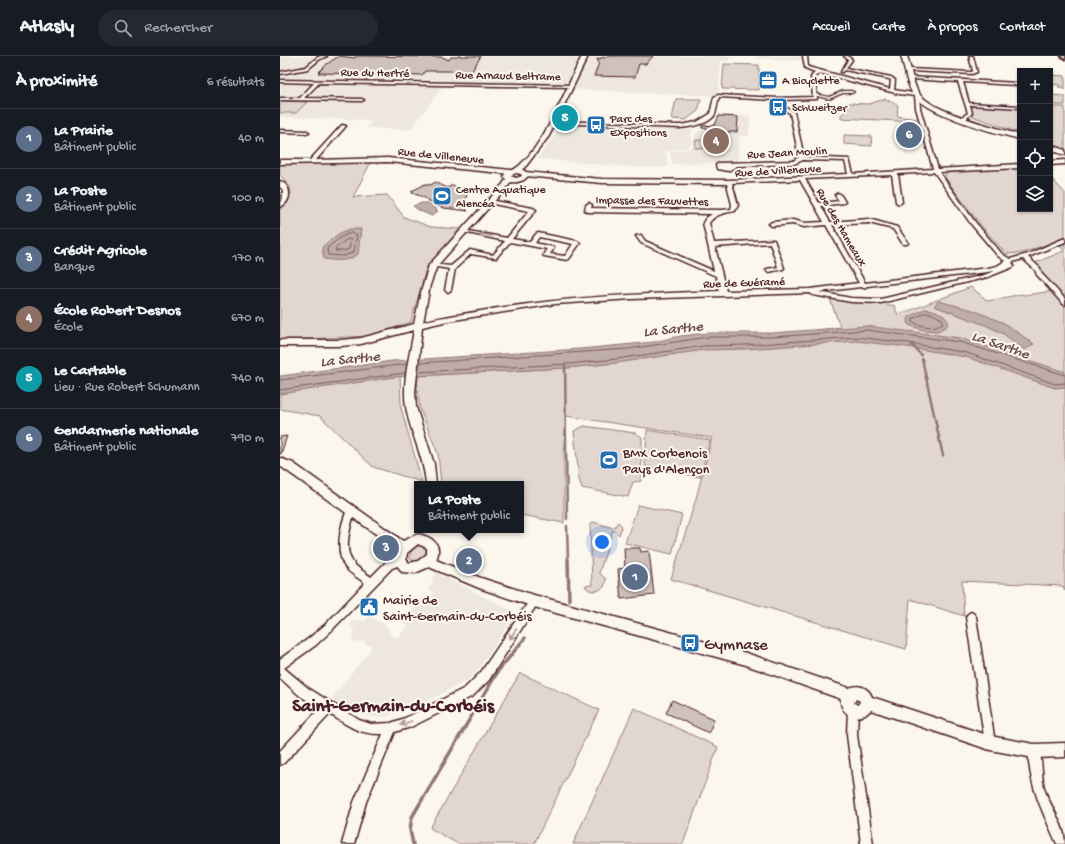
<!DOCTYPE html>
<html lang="fr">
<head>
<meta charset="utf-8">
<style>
	:root { --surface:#171b24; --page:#242831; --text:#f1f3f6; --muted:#9ea1a6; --line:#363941; --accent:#1f6fb2 }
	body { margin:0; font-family:"Gochi Hand",sans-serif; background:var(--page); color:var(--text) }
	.controls { position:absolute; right:12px; top:12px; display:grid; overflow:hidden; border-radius:0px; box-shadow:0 1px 3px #0004 }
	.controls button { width:36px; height:36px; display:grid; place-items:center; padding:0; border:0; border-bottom:1px solid var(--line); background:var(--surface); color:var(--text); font:20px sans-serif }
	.you { position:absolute; left:322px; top:486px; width:14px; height:14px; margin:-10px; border:3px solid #fff; border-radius:50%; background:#1a73e8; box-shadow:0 0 0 6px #1a73e833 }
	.badge { display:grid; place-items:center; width:26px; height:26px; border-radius:50%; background:var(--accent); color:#fff; font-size:13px; font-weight:700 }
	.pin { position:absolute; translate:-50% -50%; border:2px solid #fff; box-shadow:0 1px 4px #0006 }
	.popup { position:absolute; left:134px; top:425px; width:110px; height:52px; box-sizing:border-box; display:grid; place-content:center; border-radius:0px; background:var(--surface); filter:drop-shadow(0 1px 3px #0005); font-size:13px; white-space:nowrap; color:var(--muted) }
	.popup b { font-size:15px; color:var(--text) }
	.popup::after { content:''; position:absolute; left:50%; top:100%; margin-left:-8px; border:8px solid transparent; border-top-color:var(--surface) }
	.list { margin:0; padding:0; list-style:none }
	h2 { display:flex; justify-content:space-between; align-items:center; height:52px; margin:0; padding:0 16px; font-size:17px }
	h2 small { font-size:13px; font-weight:400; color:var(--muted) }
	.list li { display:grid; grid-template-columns:26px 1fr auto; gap:12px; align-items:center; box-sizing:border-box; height:60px; padding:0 16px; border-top:1px solid var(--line) }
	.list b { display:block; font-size:15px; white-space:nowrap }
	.list p { margin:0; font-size:13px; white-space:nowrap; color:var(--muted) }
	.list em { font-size:13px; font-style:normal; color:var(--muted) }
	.icon { flex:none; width:22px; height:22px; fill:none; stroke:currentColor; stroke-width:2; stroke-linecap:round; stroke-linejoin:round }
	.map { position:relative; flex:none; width:785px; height:788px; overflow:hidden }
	header { display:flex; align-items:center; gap:24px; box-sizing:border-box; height:56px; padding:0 20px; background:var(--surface); border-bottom:1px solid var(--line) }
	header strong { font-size:19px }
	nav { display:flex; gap:22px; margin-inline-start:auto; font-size:14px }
	.search { width:280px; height:36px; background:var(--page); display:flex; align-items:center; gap:10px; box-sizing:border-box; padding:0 14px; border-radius:22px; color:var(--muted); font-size:15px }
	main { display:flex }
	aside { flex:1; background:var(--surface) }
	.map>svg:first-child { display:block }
	.built { fill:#eee7de }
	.green { fill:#e2d7d0; stroke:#967b7e }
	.water { fill:#bfadaa; stroke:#907477 }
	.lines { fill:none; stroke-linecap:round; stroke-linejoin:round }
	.shore { stroke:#79585e; stroke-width:1 }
	.stream-far1 { stroke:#907477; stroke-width:2.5 }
	.stream { stroke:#907477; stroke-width:3.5 }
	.building { fill:#cfc2bc; stroke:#4a1f2b }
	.pedestrian-casing { stroke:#4a1f2b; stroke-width:2.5 }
	.minor-casing { stroke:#4a1f2b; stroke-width:3 }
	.tertiary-casing { stroke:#4a1f2b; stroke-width:3 }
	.primary-casing { stroke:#4a1f2b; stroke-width:3 }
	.pedestrian { fill:#fbf7ec; fill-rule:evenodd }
	.minor { fill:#fbf7ec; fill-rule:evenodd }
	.tertiary { fill:#fbf7ec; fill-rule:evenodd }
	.primary { fill:#fbf7ec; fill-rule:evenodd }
	.oneway { stroke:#ab9695 }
	.labels { text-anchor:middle; stroke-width:4; stroke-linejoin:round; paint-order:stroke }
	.far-street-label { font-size:12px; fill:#4a1f2b; stroke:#fbf7ec }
	.far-poi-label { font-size:12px; fill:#4a1f2b; stroke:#fbf7ec; text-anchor:start }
	.poi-label { font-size:14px; fill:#4a1f2b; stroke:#fbf7ec; text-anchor:start }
	.water-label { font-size:15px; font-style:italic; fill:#6d4a51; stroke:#fbf7ec }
	.near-poi-label { font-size:17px; fill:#4a1f2b; stroke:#fbf7ec; text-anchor:start }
	.near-quarter-label { font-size:19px; font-weight:bold; fill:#4a1f2b; stroke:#fbf7ec }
</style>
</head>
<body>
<header>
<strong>Atlasly</strong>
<div class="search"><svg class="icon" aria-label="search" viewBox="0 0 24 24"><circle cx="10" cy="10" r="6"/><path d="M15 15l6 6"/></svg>Rechercher</div>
<nav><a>Accueil</a><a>Carte</a><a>À propos</a><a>Contact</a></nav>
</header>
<main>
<aside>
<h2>À proximité<small>6 résultats</small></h2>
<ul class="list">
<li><span class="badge" style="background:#5c6f8a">1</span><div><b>La Prairie</b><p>Bâtiment public</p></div><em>40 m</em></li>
<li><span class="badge" style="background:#5c6f8a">2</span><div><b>La Poste</b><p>Bâtiment public</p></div><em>100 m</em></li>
<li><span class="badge" style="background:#5c6f8a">3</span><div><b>Crédit Agricole</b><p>Banque</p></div><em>170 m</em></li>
<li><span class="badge" style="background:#8d6e63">4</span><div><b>École Robert Desnos</b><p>École</p></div><em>670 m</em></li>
<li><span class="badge" style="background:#0f9aa8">5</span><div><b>Le Cartable</b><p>Lieu · Rue Robert Schumann</p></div><em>740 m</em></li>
<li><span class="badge" style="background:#5c6f8a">6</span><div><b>Gendarmerie nationale</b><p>Bâtiment public</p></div><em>790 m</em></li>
</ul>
</aside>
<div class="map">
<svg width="785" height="788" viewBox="0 0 785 788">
	<rect width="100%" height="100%" fill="#fbf7ec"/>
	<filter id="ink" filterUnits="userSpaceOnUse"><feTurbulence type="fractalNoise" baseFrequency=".025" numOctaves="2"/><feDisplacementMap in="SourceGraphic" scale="8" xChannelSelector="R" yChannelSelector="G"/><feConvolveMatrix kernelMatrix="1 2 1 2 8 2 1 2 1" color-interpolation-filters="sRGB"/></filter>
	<g filter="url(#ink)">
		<path class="built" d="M0 0H450L448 5H441L438 40 288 33 289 30 281 28 166 26 130 74 87 72 92 64 0 61Z
			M476 0H525V5L476 2Z
			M437 58 470 60 469 80H459L458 107 392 108 390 96 408 93 412 91 416 76 435 70Z
			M284 68 360 73 412 74 411 88 406 92 386 95 388 111H350L257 103 276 78 278 71Z
			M157 517 236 557 196 617 186 625 131 654 120 650 110 660 93 661 77 657 51 643 91 593V588L85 589 84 585 73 587 72 579 75 575 71 572V566L80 563 84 566 89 560 108 571 110 578 118 582 128 569 122 566 142 541 147 544 154 537 147 534 154 526 151 524Z"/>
		<path class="green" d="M444 8 479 9V34L442 33Z
			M770 19 785 20V33L783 31H778L780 30 779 29 771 28 774 30H770Z
			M770 39 785 40V49H772L774 51H785V93L770 87Z
			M396 43H421L418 55 406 64 392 63Z
			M605 43 618 49 617 60 636 63 637 66 561 62V59L568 53 567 47 589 48Z
			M0 45 27 46 16 57H0Z
			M691 50 740 52V77L692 60 693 57Z
			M564 79 591 80 592 90 564 88Z
			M416 84 446 85V93L415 92Z
			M0 106H91L73 141 107 139 124 161 151 171 180 173 146 212 131 266 91 280 0 284V154L11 138 10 131 0 119Z
			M740 111V153H770V121L785 137V182L742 197 726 198 699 167 664 120 667 117Z
			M785 184V244L752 208 784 195 778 187Z
			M691 231 708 245 742 238 744 239 774 235 785 251V535L783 530 682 525 684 560 630 543 626 593 391 523 415 446 432 382 286 360 284 388V467L241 459V428H161L158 398 140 353 137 333 138 320 282 312 560 271 550 243 605 247 608 250 614 249 618 259Z
			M120 318 121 352 142 426 93 411 40 360 0 353V335Z
			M304 370 355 377 362 381 361 425 353 426 348 441 302 432 299 423 294 375Z
			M367 374 430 384 420 421 365 410Z
			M358 449 402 459 392 498 345 487Z
			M313 466 334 472 338 466 342 470 339 479 333 474 319 517 326 523 324 531C318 536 310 537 305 530L312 529 310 468Z
			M138 490 146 492V499L143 503 134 505 130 503V498L133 493Z
			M240 617 319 654 254 788H178L150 772Z
			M354 652 438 691 403 788H293Z"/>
		<path class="water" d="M142 147H149L153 152H156V154L158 155 152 160 140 155 133 150Z
			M70 173H81L78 198C68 206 57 205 44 203L42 191 58 178Z
			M658 245 693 254 724 267 754 288 745 294 722 277 705 269 654 250Z
			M644 253C654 253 663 257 668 265L667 270 658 275 643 274 629 269 628 265 629 261Z
			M586 270 681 282 785 316V331L775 332 686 301 627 291 576 285 466 293 424 294 336 307 288 312 115 321 0 338V320L112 305 300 293 374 286 400 280 428 277H492Z"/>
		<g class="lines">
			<path class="shore" d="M71 177 77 179 74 196 64 200 48 199 47 192 61 181Z
				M68 183 71 184 69 193 64 195H55L56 192Z
				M645 257H651L662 263 663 267C653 273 643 271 633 266V263Z
				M139 307 348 293 428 281H492L586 274 680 286 785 319
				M138 316 288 308 336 303 424 290 466 289 576 281 628 287 687 297 775 328 785 327
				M0 324 127 308
				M0 334 125 317"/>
			<path class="stream-far1" d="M632 289 641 299
				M642 303 663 400
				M285 309 287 463
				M287 470 288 505"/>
			<path class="stream" d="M288 504 289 544
				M133 788 130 774 132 761 218 615 245 582"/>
		</g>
		<path class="building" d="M59 0 75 2 76 0 162 1 169 4 171 1H177L178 0H201L192 15H145L142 19 38 17 47 8Z
			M330 0H373L366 8H359L355 21 314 20 319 7 317 3Z
			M439 60 458 61 457 76H435L436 74 422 72V70L435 69Z
			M622 74 635 75 636 84 624 83Z
			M156 126 167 132 173 129 182 134 187 139 183 150 188 155 164 152 155 149 143 141 132 137 133 136 131 135 138 132 145 128 150 129Z
			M7 380 1 398H0V381Z
			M103 485 113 492 107 498 97 490Z
			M344 492H360L361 496 369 495 374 539 341 543 338 513 345 512Z
			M392 644 434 663 429 677 386 657Z"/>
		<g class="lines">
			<g class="pedestrian-casing">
				<path id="pedestrian" d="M563 35H572L574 36 572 37H563L549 43 533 39 535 38 549 41Z"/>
			</g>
			<g class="minor-casing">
				<path id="minor" d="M41 0H47L40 3 28 13 0 18V16L26 11 38 1Z
					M523 0H527L528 11 610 33 611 24 609 23 565 14 563 16H561L568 4 564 0H568L572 4 566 12 611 21 615 24 614 34 639 38 640 52 658 113 740 108V112L659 116 695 166 722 198 730 203 748 198 785 182V186L748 201 760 212 762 218 785 243V249L783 248 757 219 755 214 743 203 732 206 734 210 733 211 708 221 601 247 571 246 533 239 530 237 352 243 275 248 168 265 138 272H136V268C157 261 179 259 201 255 280 241 359 238 439 235L436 220 361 187 356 180 361 179 365 185 434 215 423 167 426 162 432 158 308 156 305 154 306 149 309 147 312 149 311 152 441 154 451 153 452 149 447 128 322 127 245 120 242 118 245 116 322 123 449 124 568 118 565 105 523 104 514 108 457 110 448 115 437 113 436 109 439 107 513 105 519 101 510 57 499 52 496 44 439 41C437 46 437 55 434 60 427 69 410 71 400 72L273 67 271 66 273 65 400 69 417 66 430 58 434 41 438 39 498 42 533 41 531 21 535 16 525 12ZM539 17 619 38 635 40 636 52 653 113 573 118 569 103 524 101 514 56 503 50 501 44 537 43 535 21ZM654 116 691 168 718 200 725 205 717 210 708 212 585 227 552 169 589 167 613 173 623 188H627L628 187 617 171 589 163 550 166 541 150 564 147 565 146 560 138 558 137 555 139 559 145 539 147 525 123 612 119 616 146 619 148 622 146 618 118ZM520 124 544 166 524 167 513 164 492 166 489 168 492 170 513 168 524 171 546 169 579 227 530 233 446 235 435 191 490 187 498 211 487 213 486 214 489 216 503 213 504 212 494 184 434 187 429 167C435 158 445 157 455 155L458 149 452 127ZM717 214 704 219 601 243 571 242 539 236 581 231 584 232 587 230 708 216Z
					M689 0H693L697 16 692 18 629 15 627 14 629 13 692 16 693 15Z
					M781 0H785V3Z
					M630 21 738 27 740 29V32L735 29 683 26 689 47 740 50V52L690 49 692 57 686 63H682V61L688 57 678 26 631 23 629 22Z
					M0 24 289 29 291 30 289 31 39 27 24 42 82 43 84 44 82 45 0 44V42H20L34 27 0 26Z
					M62 69 66 70 36 104 108 102 231 114 234 116 231 118 108 106 0 108V104H30Z
					M0 74 27 75 29 76 27 77 0 76Z
					M785 104V108L770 109V105Z
					M210 144 253 152 256 154 232 183 250 186 256 178 258 177 297 185 300 187 289 203 287 204 264 200 263 199 267 193 230 186 216 202 191 198 175 213 171 234 168 236 166 235 165 234 169 213 151 210V208L171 210 190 194 213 199 225 185 183 176V174L227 182 249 155 208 147V145ZM259 181 293 188 285 200 270 198 274 192 273 191 255 187Z
					M71 451 74 452 75 455C71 469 63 491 72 505 76 512 85 516 91 521L106 506 120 501 123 502 125 505 123 508 112 512 52 574 36 589 4 612 28 632 79 664 91 668 111 667 125 662 185 632 201 616 251 542 254 541 257 542 259 545 209 624 193 640 131 671 115 676 86 746 74 788H62L74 746 103 678C80 679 68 670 50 658L4 707 0 709V695L40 652 20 640 0 622V603L28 583 46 568 85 527C79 522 70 518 65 511 55 495 60 469 68 452Z
					M691 556 694 558 696 561 715 687 714 691 710 692 706 691 705 687 686 561 688 558Z
					M573 649 577 650 578 654 577 679 593 788H581L567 679 568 654 569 650Z
					M754 689 758 691C763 704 761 719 764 732 770 751 785 768 785 788H777C765 761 752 736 749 706 749 701 748 696 750 691Z"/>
			</g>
			<g class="tertiary-casing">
				<path id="tertiary" d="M302 0H308L269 80 246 110 242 114 245 115 248 120C244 125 238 127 231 126L228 130 157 210 150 229 142 272 135 336 136 351 154 408 156 428H146C144 400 130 377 126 351 122 325 130 299 134 274L81 288 61 290H0V284H61L81 282 134 268 140 240 149 209 223 128 226 123 224 121 225 117C231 115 236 113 241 108 266 85 287 31 302 0ZM236 117 241 118 242 120 236 122 230 120Z
					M0 125C12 130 12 146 0 151L3 134 0 131Z
					M0 402 13 407 123 485 138 478C152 481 163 488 156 504L201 522 254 539 466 597 569 632C579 628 588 631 592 641L710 680 754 688 785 687V701L754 702 710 694 591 654 585 659 574 662C566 658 560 653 561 643L466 609 254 551 199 532 149 511 135 517 122 516 114 505 117 493 0 410ZM138 488 147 492V498L138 505 129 507 126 503 127 497ZM576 643 580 645 578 649 574 647Z"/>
			</g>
			<g class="primary-casing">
				<path id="primary" d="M621 0H627C631 11 632 25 638 36 650 56 716 71 740 79V83C715 77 647 59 633 38 626 28 625 12 621 0Z
					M770 89 785 94V99L770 94Z"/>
			</g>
			<use href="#pedestrian" class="pedestrian"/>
			<use href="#minor" class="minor"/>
			<use href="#tertiary" class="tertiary"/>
			<use href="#primary" class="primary"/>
		</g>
		<defs><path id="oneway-shaft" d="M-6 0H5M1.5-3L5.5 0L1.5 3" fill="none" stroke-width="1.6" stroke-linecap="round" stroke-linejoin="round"/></defs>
		<g class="oneway">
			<use href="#oneway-shaft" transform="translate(206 179) rotate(-169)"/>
			<use href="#oneway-shaft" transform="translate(233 578) rotate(123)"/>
			<use href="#oneway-shaft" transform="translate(126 667) rotate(160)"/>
		</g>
	</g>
	<defs>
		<g id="office-square" transform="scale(1)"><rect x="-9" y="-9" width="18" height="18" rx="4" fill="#1f6fb2" stroke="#fbf7ec"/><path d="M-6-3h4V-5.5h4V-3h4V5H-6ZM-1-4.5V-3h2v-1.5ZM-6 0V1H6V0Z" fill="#fff"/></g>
		<g id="bus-square" transform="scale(1)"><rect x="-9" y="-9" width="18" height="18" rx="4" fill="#1f6fb2" stroke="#fbf7ec"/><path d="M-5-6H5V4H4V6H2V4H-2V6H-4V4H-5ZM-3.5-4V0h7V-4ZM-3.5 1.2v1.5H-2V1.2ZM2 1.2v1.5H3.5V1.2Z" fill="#fff"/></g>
		<g id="stadium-square" transform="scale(1)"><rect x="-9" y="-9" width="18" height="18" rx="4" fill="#1f6fb2" stroke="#fbf7ec"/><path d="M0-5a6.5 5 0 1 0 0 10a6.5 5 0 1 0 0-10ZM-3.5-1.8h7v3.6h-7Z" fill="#fff"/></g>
		<g id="civic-square" transform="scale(1)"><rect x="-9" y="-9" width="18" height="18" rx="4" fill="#1f6fb2" stroke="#fbf7ec"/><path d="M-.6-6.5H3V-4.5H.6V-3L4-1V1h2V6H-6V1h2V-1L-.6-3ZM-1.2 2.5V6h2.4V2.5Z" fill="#fff"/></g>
	</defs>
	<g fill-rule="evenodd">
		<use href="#office-square" x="488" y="24"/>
		<use href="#bus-square" x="498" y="51"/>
		<use href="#bus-square" x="316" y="69"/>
		<use href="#stadium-square" x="162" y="140"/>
		<use href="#stadium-square" x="329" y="404"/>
		<use href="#civic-square" x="89" y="551"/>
		<use href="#bus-square" x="410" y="587"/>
	</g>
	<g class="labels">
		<g class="far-street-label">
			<text transform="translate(95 16) rotate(1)" y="4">Rue du Hertré</text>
			<text transform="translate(228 19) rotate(1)" y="4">Rue Arnaud Beltrame</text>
			<text transform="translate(507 96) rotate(-3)" y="4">Rue Jean Moulin</text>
			<text transform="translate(161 99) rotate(6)" y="4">Rue de Villeneuve</text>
			<text transform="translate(498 114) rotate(-3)" y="4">Rue de Villeneuve</text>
			<text transform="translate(372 144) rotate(1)" y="4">Impasse des Fauvettes</text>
			<text transform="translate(562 171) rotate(60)" y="4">Rue des Hameaux</text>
			<text transform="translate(464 226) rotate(-2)" y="4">Rue de Guéramé</text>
		</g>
		<g class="far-poi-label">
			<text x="502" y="28">A Bicyclette</text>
			<text x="512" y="55">Schweitzer</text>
			<text x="330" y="66">Parc des<tspan x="330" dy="14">Expositions</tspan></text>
			<text x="176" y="137">Centre Aquatique<tspan x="176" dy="14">Alencéa</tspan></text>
		</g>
		<g class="poi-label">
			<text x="343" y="401">BMX Corbenois<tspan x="343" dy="16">Pays d'Alençon</tspan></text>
			<text x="103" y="548">Mairie de<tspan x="103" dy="16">Saint-Germain-du-Corbéis</tspan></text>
		</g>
		<g class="water-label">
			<text transform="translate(393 272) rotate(-6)" y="5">La Sarthe</text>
			<text transform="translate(721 288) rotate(19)" y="5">La Sarthe</text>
			<text transform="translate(70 302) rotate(-6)" y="5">La Sarthe</text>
		</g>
		<g class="near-poi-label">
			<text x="424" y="593">Gymnase</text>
		</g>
		<g class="near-quarter-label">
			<text x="113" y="655">Saint-Germain-du-Corbéis</text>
		</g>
	</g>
</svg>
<div class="controls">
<button>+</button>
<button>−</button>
<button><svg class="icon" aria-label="locate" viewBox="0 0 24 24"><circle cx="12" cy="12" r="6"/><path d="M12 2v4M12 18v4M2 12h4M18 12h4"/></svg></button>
<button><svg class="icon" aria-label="layers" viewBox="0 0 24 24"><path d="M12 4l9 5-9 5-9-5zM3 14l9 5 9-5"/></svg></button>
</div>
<div class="you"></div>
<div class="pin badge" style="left:355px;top:521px;background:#5c6f8a">1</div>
<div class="pin badge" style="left:189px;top:505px;background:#5c6f8a">2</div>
<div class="popup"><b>La Poste</b>Bâtiment public</div>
<div class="pin badge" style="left:106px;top:492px;background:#5c6f8a">3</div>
<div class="pin badge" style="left:436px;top:85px;background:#8d6e63">4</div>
<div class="pin badge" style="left:285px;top:62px;background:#0f9aa8">5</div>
<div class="pin badge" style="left:629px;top:79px;background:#5c6f8a">6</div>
</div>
</main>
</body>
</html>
